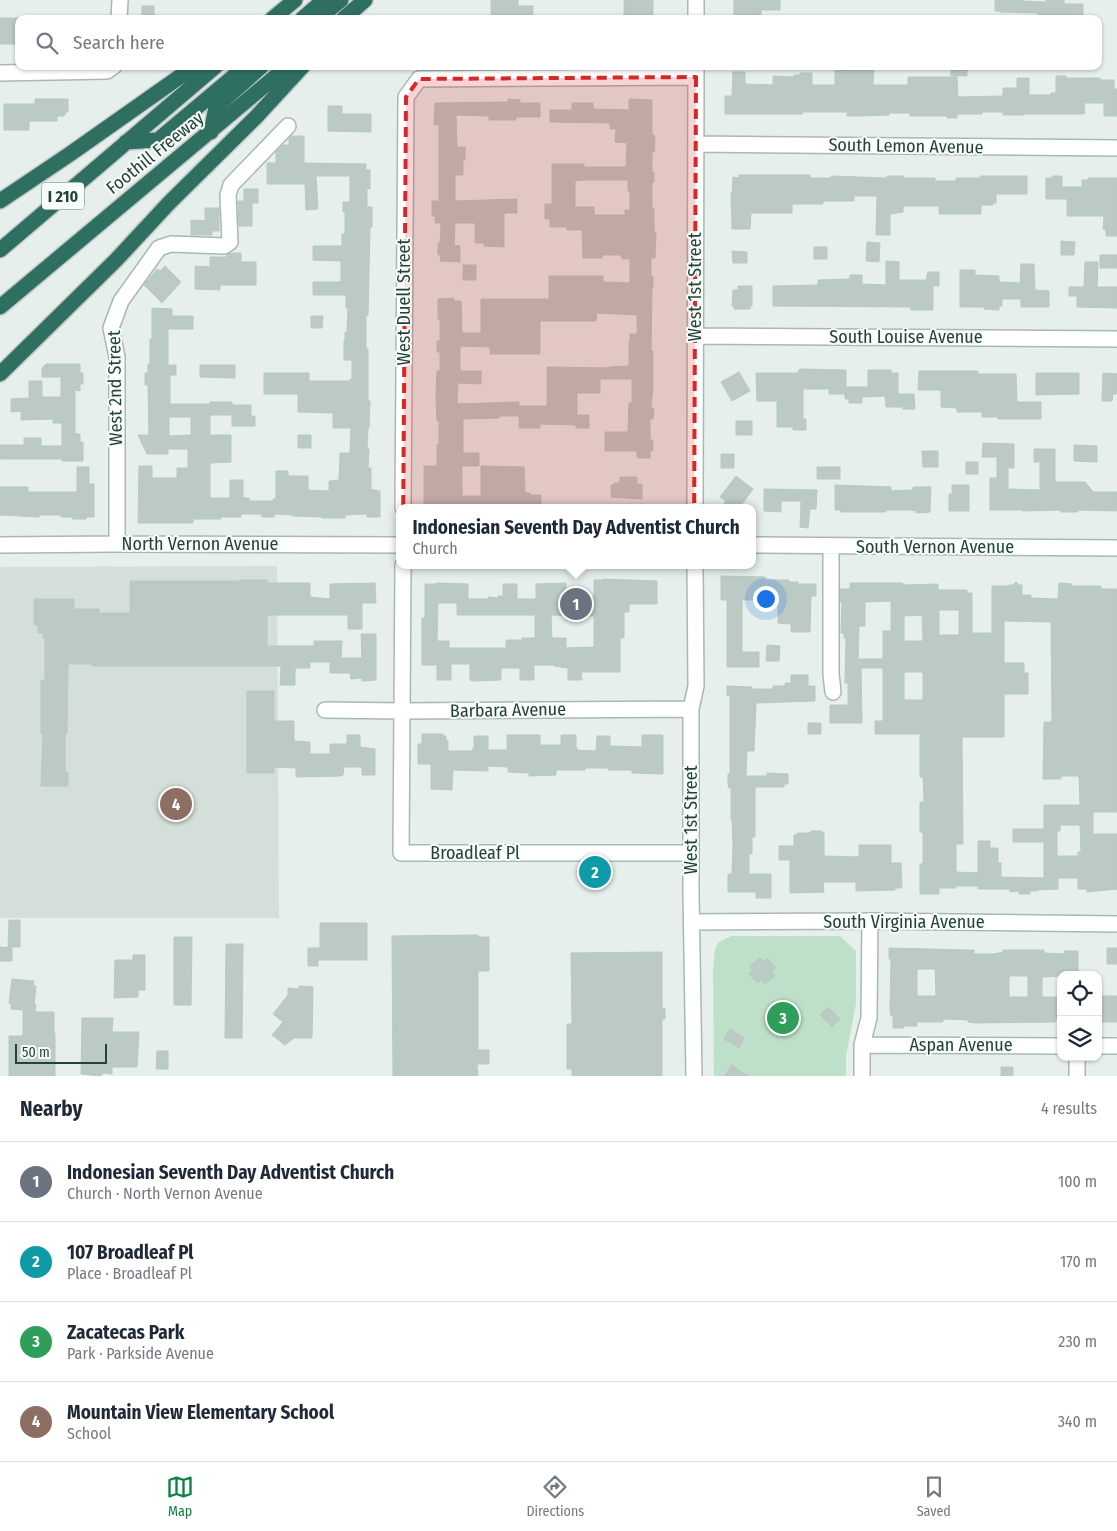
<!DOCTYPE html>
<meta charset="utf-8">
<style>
body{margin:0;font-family:"Fira Sans Condensed",sans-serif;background:#f2f2f3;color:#1f2937}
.controls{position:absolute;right:15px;bottom:15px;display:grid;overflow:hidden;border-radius:10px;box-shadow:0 1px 4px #0004}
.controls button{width:45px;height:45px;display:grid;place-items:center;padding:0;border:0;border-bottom:1px solid #e0e1e3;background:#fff;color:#1f2937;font:25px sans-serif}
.scale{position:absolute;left:15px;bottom:12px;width:92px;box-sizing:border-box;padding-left:5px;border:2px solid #24423a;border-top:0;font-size:14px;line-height:18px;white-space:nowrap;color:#24423a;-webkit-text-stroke:4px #f7fbf9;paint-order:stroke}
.you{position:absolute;left:765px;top:598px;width:18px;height:18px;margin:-12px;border:4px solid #fff;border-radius:50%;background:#1a73e8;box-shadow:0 0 0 8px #1a73e833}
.badge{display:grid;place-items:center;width:32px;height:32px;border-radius:50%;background:#0b8043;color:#fff;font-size:16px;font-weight:700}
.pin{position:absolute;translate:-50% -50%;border:2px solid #fff;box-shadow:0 1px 5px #0006}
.popup{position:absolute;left:396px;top:504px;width:360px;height:65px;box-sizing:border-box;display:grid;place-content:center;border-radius:10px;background:#fff;filter:drop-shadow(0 1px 4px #0005);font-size:16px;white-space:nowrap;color:#747a83}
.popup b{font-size:19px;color:#1f2937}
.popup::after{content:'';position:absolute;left:50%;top:100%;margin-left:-10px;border:10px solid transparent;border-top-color:#fff}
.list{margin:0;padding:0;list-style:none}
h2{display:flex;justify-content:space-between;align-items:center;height:65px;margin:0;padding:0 20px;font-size:21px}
h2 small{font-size:16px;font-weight:400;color:#747a83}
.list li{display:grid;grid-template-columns:32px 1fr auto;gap:15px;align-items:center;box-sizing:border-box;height:80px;padding:0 20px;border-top:1px solid #e0e1e3}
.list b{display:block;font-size:19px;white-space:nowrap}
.list p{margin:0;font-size:16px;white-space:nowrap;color:#747a83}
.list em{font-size:16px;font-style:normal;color:#747a83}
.icon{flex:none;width:28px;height:28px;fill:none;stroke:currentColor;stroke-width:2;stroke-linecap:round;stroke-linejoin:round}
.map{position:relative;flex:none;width:1117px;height:1076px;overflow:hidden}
.search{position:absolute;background:#fff;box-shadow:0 1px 4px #0004;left:15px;right:15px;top:15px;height:55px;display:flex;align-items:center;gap:12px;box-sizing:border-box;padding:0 18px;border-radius:10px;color:#747a83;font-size:19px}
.sheet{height:385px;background:#fff}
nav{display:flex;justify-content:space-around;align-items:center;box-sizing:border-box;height:70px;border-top:1px solid #e0e1e3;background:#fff;font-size:14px;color:#747a83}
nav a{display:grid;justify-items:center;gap:2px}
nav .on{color:#0b8043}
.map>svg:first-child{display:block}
.built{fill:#d4dfda}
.green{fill:#bfe0c8}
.building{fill:#bbcac4;stroke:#b8c9c2;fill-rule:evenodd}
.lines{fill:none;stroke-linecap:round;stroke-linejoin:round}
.minor-casing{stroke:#a8b8b2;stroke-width:18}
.highway-casing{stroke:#c2cac8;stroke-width:18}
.minor{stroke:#fff;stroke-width:15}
.highway{stroke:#2f6f62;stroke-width:15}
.marked{fill:#d62828;fill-opacity:0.2;stroke:#d62828;stroke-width:4;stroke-dasharray:10 6;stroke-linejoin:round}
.labels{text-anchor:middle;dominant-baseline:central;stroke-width:4;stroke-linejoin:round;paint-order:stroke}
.shield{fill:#f7fbf9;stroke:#637a73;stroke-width:1}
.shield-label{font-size:16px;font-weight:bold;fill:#24423a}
.street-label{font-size:18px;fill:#24423a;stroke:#f7fbf9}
</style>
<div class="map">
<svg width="1117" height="1076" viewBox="0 0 1117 1076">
<rect width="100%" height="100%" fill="#e6efeb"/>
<path class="built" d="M277 566 279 918H0V567Z"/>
<path class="green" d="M731 936H840L856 951V1004L846 1056V1076H714L713 971 715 949 719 942Z"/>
<path class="building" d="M491 0H518V6H533V19H491Z
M633 0H653V19H627V17H624V1Z
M734 0H780V10H761V18L738 19V16H734Z
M995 0H1023V1L1046 2V0H1064V4H1083V18H1068V15H1038V13L1000 12V11H995Z
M142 6H154V19H142Z
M0 18H19V44H0Z
M835 66H874L873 85H908V77H957L958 97 1003 96V88H1017V78H1029V95H1051V93H1056V76H1066V78H1100V80H1114V89H1117V116H1104V103H1084L1085 113 1083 114H1023V115H1003V112H982V114H957V118H947V116H910V113H889V115L860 116H847V112H802V114H725V96H732L733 72H745V84L773 85V76L794 77V75H800V73H812V85H835Z
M951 66H967V76H951Z
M35 99H68V112H66L64 116H57V121H29V130H4V104H35Z
M508 99 520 100V103H540V117H516V120H489V116L456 115 457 147H465V160H463V175H455V201L517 199V213H504V247L484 246V243H475V223H455L454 245 460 246V262L440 261 441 255H438V243L440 244 441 223H435V216H432V201H439V125H434L435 103 508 102Z
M629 99 652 100V135H654L655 141 654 152H652V172H654V182H652V208L654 209V232H656L655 258H651V276L653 277V287H652L651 351H653V387L651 408H654L653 419H650V440H653V451H650V458H637V451H605V432H628L629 403H632V379H600V393H577V415H589V428H576V425L540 424V428H519V416H499V418L463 419V453H479V466H462V496H481V466L524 467 525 493H530V495H541V508H424V466H437V444H439V421H437L436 398 437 371H440V352H437V341H440V319H438V299L454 298V301H461L462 333H481V299H549V276H603V282L630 283V259H622L621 255H602V258H583L582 230H567V227H550V219H545V204H552V164H584V167H626L627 143 615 142 616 129H610V123L550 122V110H572V103H593V109L629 110ZM584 180H628V191H630V210H625V215H594V207H575V181ZM597 313 637 315V334H630V341H629V366L609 367V368L547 367V406H519V402L457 404 458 383 481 384V371H460V346L490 347V354H540V321H596Z
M328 106H342V114H371V132L328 131Z
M292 136H304V163L366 164V170H370V189L367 188V207H372V227H370L368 315H366V349H368V401H370L369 428H368L367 449H369L368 468H371V490H377V491H380V517H367V514L345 515V518H322V517L293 516V515L274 514V517H262V514H241V517H221V519H193V523H138L139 466H152V478H177V468H188V449H168V454H147L138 435H149L148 385H145V373H148V364H150V339H152V308L172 309V316H193V329H168V365H176V375H170V404H210V402H232V405H251V416H255V426H232V415H210V435H231V462L210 463V498H230V480H243V498H249V501H273V499H276V471H288V476H308V490L329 491V481L339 480 340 453H350L351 428H333V413L298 412V394H264V373H309V381H350V379H352V360H344V341H345V332H347L348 308H346V295H313V282H341V261L313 260V246H342V234H345V212H343V202H350V176H316L318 209 306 210 305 184H267V163H276V152L283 145H289V138ZM169 417H191V435L169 436Z
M739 175H810V178H831V176L887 178V176H904V178H935V181H956V178H980V176H1027V194H996V203H993V205H981V214H939V206H903V212L890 214V235H876L877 196H854V201H823V204H792V213H751L750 229H732L731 193H732L733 177 739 178Z
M1052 176H1062V187H1082V180H1088V178H1117V236H1106V230L1103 229 1104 216H1067V199H1046V178H1052Z
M244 189H258V203H252V226H239L238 201H244Z
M205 208H219V231H212V235H191V220L205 221Z
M1061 241 1075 242 1074 255H1061Z
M867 242 880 243 879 262 866 261Z
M814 247H827V259H814Z
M732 251 747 252V263H733Z
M231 253H241V262H256V285H220V290L195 289V266L210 267V257H227V254Z
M1100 255H1117V268H1100Z
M886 261 899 262V280H926L928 272H939V286H933V310H911V307L773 306V286L818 285V280L850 279V275H862V284L886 285Z
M1085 262H1098L1097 287H1117V308L1077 307V296H1069V287H1084Z
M1021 264H1034L1035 290 1049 291V307H1021V299H1002V306H999V310L984 309V307H960V270H975V275L999 276V282L1020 283Z
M463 265H476V280H463Z
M165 266 181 282 162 303 144 285 157 269 160 271Z
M738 286H752V306H750V309H734V306H732L733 290H738Z
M311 316H323L322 328H311Z
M46 364H80V373H83V384H80V391L75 390V434H80V442H83V461H62V459H0V445H24V438H41V446H62V423H53V419L21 420V411L11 412V399L29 398V381H42V397H61V377H42V368Z
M200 365H235V378L200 377Z
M800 369 846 370V387H868V370H891V373H898V394H914L915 409H903V407H886L885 396 862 397V403H849V399H845V394H829V389H803V419H806V430H793V427H777V401H757L756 373H797Z
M919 371H978V374H1016L1017 402H1041V419H998V417H982V412H957V408L941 407V390H918Z
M739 372 750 391 732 401 721 382Z
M1036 373H1079V394L1036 395Z
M1103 373 1117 374V394H1113L1112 401H1102Z
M736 421H752V435H736Z
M298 435H311V448H298Z
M983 443 1014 444V468H1008V489L1040 490V462H1034V449H1055V482H1085L1093 492H1117V511L1078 510V512H1061V510L1023 511 1022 510H990V478H997V457H982Z
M1074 445 1097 446V462L1074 461Z
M922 451H938V467H923Z
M721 454H734V468H721Z
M966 462H978V474H966Z
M77 467H89V484H94V517H86V519H72V517H61V515H39V517L0 515V487H28V492H77Z
M817 467H840V479H817Z
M736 476 753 489 739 508H730L724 503 726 501 720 497Z
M620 477H637V484H642V499L611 497V485H614V483H620Z
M835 485 891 487V491L913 490V487H931L930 512 916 513V511L910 510H886V512H841V510H835Z
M952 485H969V511H949V494H952Z
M764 489 817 490 816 509H810L808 528 800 527 801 501H781V512L764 511Z
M721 576 765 577V580H789V582H798V584H816V596H811L810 632H791V624L778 623V600H742V652H759V667H727V600H721Z
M603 579 657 581V604H629V612H624V638H620V672H581L582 680H568V668L554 666V665H534V680H520V668H501V680L474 681 470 680V664H451V680H437V665H422V618H425V584H435L437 583 468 584V599H488V597L498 598V596H503V584H517V599H536V584L566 583V596H572V597H594V580H603ZM438 603H457V615H535V638H522V640H506V648H449V641H437ZM551 615 594 616V647L566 648V638H552Z
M239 580H267V583H310V597L330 599V584L375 583 376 603H362V629H348V615H267V646H314V641H342L341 658H362L361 634H376V680L362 681V678L351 679 350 673H330V662H310V668H297L295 670V685H280L281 666H92V664H68L67 734H65V772H68V786H41L43 734H41V680H45V638H43V633H38V625H34V599H74V609H99V613H130V581H239Z
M1016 582 1019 585H1022V595H1031V598L1058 599 1059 583 1072 584V586H1101V589H1117V812H1093V834H1117V889L1087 892V889H1078V878H1058V889L1037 890V891H1030V894H1019V891L1010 892V889H978V886H956V888H939V894H920V864H923V832H920V802H924L923 777H920V734H875V721H883V668H861L862 723H830V705H848V683H845L846 638H844V633H841L842 602H840V589H850V583H903V585L938 584V590H967V593H972V633H992V586H1009V585H1013ZM891 601V631H883V659H858L859 626H865V602ZM939 610H959V635H939ZM922 615 923 641H904V616ZM1004 621 1051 622 1052 722H1044L1043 779H1061V776H1079L1080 805H1044V829H1013V842H1044V878L1001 877V863H998V848H990V841H978V873L956 872V844H963L962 737H1004V694H1028V673H1024V663H1004ZM904 672H923V700H904ZM1060 825H1080L1081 852H1078V856H1057V831H1060Z
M767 645 780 646 779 661H766Z
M791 675H808V686H815V701L756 703 754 751H747L746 776H767V773L788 774V784H784V787H755V837H752V854H749V874H771V898H756V892H728V874H732L733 846 732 820H731V788H729L728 785V774H730V696H727V686L752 687V689H773V686H785V683H791Z
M247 691H274V721H294V741L310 742V754H330V744H347V735H360V747L375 749V775H362V767H344L343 775 341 776 296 777V768L274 767V773H247Z
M808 723H821V734H808Z
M422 734H443V736H446V741H448V751H472V749H474V736H488V750H507V735H540V745H561V735H576V747L577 748V750L596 751 597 736H610V746L642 747V735H663V774L632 773V770H608V768H585V770H556V775L529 776V773L508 772V767L488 766V771L453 770 452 790 431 789V764H418V744H422Z
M811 831H822V833H824V856L859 857V845H891V863H901L902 888H895V890L856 891V882H823L824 892 790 893V860H779V846H794V835H797V833H809Z
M586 862H603L604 884 587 885Z
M9 920H20V947H8Z
M320 923H367V960H318V966H308V948H320Z
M478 935V937H489V971H478V1050H489V1064H477L478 1076H393L392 936Z
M174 937H192L191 1005H174Z
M226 944H243L242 1038H225Z
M0 947 12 948V961H0Z
M889 948 967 950H974V954H994L1003 952V950H1044V953L1064 954V951H1078V975L1042 977V997H1061V1020H1055V1022L975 1023 968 1022V1020L943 1019V1022H917V1026H904V1028H893V1016H891L890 1009 891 959H889ZM917 969H935L936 996H917ZM1009 976H1028V997H1009Z
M1107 948H1117V964H1107Z
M662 952V1008H665V1019H662V1076H572V1069H567V1024H572L571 953Z
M133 955H145V990H138V997L114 998 115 960H133Z
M760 958 763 962 767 958 776 968 771 972 775 976 765 984 762 980 757 983 749 974 753 970 750 966Z
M12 979 34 981 33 986H36L34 1005H36L35 1012H54V1033H55V1076H9V1036H23V1010L11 1009V1003H9Z
M299 986 313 987 312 1038H294L285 1045 272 1035 283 1022 273 1014 288 995V988L299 989Z
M1098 996H1117V1022H1098Z
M828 1007 840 1019 832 1027 820 1015Z
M82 1018H113L112 1032H139L137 1067H112V1074L104 1073 100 1076 81 1074Z
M730 1029 744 1038 739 1048 724 1039Z
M157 1051H168V1069H156Z
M732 1065 748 1076H724Z
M1001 1067H1013V1076H1001Z"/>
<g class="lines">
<g class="minor-casing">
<path id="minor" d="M119 19 120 0
M696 19V0
M0 73 107 71 114 66
M696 144 1117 148
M695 336 1117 339
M403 508 406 97 419 79 696 77
M695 508 696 66
M117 544V357L111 328 121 301 159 248 171 244 224 246 230 242 228 195 231 185 288 126
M0 545 117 544 400 545
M752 545 1117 548
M831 546V674L833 692
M403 565 401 853H691
M325 710 401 711 691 709
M692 922 870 921 1117 924
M862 1045 1061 1046
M1098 1046H1117
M694 1076 691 893V709L696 686 695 565
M862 1076V1045L869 1018 870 921
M1077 1076V1057"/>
</g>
<g class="highway-casing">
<path id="highway" d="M272 19 295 0
M302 19 324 0
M318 19 341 0
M343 19 365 0
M211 132 216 107 262 66
M126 142 158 140 246 66
M0 201 70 154 195 66
M0 250 216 66
M0 307 288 66
M0 374 116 260 169 203 257 116 303 66"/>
</g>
<use href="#minor" class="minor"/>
<use href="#highway" class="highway"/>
</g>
<path class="marked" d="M696 77 694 545 403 546 406 97 419 79Z"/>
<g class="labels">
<rect class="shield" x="42" y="182.5" width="42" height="27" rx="4"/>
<g class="shield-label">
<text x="63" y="196">I 210</text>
</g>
<g class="street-label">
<text transform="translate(906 146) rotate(1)">South Lemon Avenue</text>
<text transform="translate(155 153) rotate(-39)">Foothill Freeway</text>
<text transform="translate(695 287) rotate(-90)">West 1st Street</text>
<text transform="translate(404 302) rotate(-90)">West Duell Street</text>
<text x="906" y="337">South Louise Avenue</text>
<text transform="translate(115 388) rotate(-91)">West 2nd Street</text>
<text x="200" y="544">North Vernon Avenue</text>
<text x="935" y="547">South Vernon Avenue</text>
<text transform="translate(508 710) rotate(-1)">Barbara Avenue</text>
<text transform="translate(691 820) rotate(-90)">West 1st Street</text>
<text x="475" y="853">Broadleaf Pl</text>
<text x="904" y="922">South Virginia Avenue</text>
<text x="961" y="1045">Aspan Avenue</text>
</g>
</g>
</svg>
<div class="controls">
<button><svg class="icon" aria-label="locate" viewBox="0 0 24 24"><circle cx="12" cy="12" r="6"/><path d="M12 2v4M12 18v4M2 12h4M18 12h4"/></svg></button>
<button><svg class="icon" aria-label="layers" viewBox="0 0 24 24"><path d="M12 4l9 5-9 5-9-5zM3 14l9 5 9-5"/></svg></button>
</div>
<div class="scale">50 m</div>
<div class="you"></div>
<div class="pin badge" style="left:576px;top:604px;background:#6b7280">1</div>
<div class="popup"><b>Indonesian Seventh Day Adventist Church</b>Church</div>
<div class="pin badge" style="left:595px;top:872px;background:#0f9aa8">2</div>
<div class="pin badge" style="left:783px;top:1018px;background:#2e9e5b">3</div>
<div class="pin badge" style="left:176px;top:804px;background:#8d6e63">4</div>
<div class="search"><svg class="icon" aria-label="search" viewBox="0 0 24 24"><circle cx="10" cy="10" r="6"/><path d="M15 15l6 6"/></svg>Search here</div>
</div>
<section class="sheet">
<h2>Nearby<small>4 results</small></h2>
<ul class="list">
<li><span class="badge" style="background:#6b7280">1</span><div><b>Indonesian Seventh Day Adventist Church</b><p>Church · North Vernon Avenue</p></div><em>100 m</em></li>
<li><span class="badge" style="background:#0f9aa8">2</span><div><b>107 Broadleaf Pl</b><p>Place · Broadleaf Pl</p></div><em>170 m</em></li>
<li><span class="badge" style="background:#2e9e5b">3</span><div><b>Zacatecas Park</b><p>Park · Parkside Avenue</p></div><em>230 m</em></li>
<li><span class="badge" style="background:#8d6e63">4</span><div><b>Mountain View Elementary School</b><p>School</p></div><em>340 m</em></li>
</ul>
</section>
<nav>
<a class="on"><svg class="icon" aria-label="map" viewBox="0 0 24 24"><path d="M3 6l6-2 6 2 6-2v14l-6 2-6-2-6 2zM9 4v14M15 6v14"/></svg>Map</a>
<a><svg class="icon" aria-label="directions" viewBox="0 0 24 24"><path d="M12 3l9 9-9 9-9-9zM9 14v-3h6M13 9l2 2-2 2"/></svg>Directions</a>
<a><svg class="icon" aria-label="saved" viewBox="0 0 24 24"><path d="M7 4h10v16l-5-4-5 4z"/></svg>Saved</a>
</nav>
